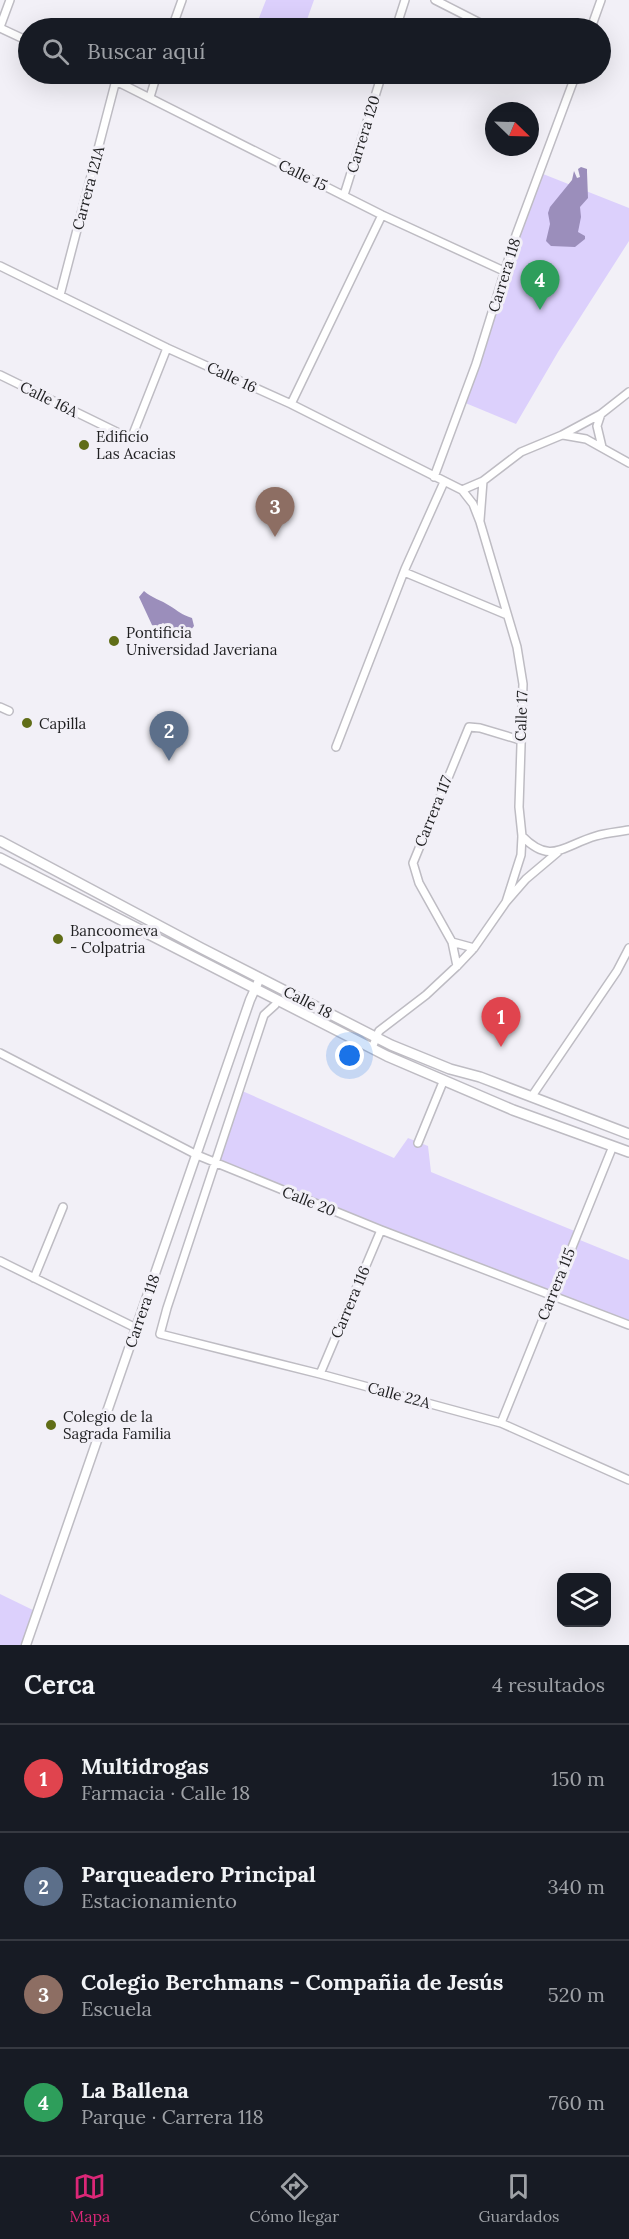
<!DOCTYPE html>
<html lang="es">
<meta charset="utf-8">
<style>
body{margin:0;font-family:Lora,serif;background:#20242c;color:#f1f3f6}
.controls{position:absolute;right:18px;bottom:18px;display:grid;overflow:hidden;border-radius:12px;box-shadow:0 6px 24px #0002}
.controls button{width:54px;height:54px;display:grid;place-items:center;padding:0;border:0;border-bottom:2px solid #363941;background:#171b24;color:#f1f3f6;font:30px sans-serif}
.compass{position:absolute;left:485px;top:102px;width:54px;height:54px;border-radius:50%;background:#171b24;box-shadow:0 6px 24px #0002;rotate:113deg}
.you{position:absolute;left:350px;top:1056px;width:21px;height:21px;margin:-15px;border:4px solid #fff;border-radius:50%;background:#1a73e8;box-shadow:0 0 0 9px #1a73e833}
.badge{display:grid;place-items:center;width:39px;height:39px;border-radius:50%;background:#db2777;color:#fff;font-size:20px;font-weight:700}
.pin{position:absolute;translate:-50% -50px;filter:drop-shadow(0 2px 3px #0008)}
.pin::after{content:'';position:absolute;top:32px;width:21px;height:18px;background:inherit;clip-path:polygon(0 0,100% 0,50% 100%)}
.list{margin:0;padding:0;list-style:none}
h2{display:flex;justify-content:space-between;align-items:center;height:78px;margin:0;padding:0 24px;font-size:26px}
h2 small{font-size:20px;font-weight:400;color:#9ea1a6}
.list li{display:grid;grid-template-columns:39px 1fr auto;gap:18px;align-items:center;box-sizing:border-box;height:108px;padding:0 24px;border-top:2px solid #363941}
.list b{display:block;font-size:22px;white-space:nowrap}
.list p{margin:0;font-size:20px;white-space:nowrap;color:#9ea1a6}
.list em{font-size:20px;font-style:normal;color:#9ea1a6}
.icon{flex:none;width:33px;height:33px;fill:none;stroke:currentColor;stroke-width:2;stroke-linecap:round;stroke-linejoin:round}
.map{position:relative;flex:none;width:629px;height:1645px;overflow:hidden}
.search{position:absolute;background:#171b24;box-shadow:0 6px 24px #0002;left:18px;right:18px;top:18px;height:66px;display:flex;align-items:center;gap:15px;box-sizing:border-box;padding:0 21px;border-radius:33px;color:#9ea1a6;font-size:22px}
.sheet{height:510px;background:#171b24}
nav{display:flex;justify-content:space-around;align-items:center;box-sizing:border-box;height:84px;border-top:2px solid #363941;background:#171b24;font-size:16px;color:#9ea1a6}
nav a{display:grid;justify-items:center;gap:3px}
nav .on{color:#db2777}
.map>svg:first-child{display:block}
.green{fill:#dcd0fc}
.water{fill:#9b8ebb}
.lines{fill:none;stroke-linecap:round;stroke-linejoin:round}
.minor-casing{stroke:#bebcc3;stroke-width:10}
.tertiary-casing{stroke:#bebcc3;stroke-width:11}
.secondary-casing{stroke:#bebcc3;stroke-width:12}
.minor{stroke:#fff;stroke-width:7}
.tertiary{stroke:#fff;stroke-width:8}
.secondary{stroke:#fff;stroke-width:9}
.poi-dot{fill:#606d17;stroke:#f2f0f7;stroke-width:2}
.labels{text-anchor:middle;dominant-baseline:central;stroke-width:6;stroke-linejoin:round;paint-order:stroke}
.street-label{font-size:15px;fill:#1f1f21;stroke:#f2f0f7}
.poi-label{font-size:15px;fill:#1f1f21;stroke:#f2f0f7;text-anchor:start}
</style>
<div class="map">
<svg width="629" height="1645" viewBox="0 0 629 1645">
<rect width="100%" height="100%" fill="#f2f0f7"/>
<path class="green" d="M266 0H314L304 28H271L257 23Z
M538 172 629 208V241L558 352 516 424 463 402Z
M240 1090 394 1158 408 1138 428 1146 431 1172 577 1232 575 1238 629 1260V1325L215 1163Z
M0 1594 37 1612 26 1645H0Z"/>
<path class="water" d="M581 167 587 169V172L588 198 580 207 581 217 578 232 585 236V239L575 247 551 246 546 241 550 224 548 213 550 207 572 180 574 171 577 178 580 177 578 169Z
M144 591C152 598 161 600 170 606 178 611 182 615 192 618L194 626 190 631 183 628 174 629 163 623 156 627 152 625 139 597Z"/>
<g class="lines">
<g class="minor-casing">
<path id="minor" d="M435 0 490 28
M0 27 10 0
M0 28 28 41
M172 28 182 0
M396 28 405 0
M591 28 601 0
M102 74 382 215 506 272
M150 97 157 74
M344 195 382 74
M0 266 167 348 291 404 462 490
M60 295 116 80
M0 375 131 439 167 348
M291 404 382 215
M601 414 597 426 602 447
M563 435 586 439 629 463
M434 477 476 364 516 235 576 74
M462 490 473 504 480 522 517 647 523 684 519 807 522 836 521 855 506 902
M462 490 483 481 521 452 562 435 601 414 629 392
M480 520 483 481
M404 572 507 615
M0 707 9 711
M336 747 405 569 444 482
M522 836C551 866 564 845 596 836 606 833 618 832 629 830
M452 942 474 948
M457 966 452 942 419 883 413 863 469 727 480 728 520 740
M275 1005 264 1015 167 1308 160 1334 320 1374 501 1423 629 1480
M372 1048 379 1031 426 995 457 966 474 948 506 902 526 879 558 852
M0 1053 197 1155 381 1230 629 1325
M532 1096 617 971 629 948
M418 1143 443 1082
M0 1261 136 1328
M34 1278 63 1207
M320 1374 381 1230
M501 1423 613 1146"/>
</g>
<g class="tertiary-casing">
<path id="tertiary" d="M26 1645 250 1000 260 978"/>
</g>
<g class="secondary-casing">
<path id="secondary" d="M0 841 201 948 391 1045 450 1069 480 1077 629 1134
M0 858 387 1056 513 1110 629 1152"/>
</g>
<use href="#minor" class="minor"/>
<use href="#tertiary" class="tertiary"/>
<use href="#secondary" class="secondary"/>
</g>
<g class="poi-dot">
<circle cx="84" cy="445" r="6"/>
<circle cx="114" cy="641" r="6"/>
<circle cx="27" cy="723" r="6"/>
<circle cx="58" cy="939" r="6"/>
<circle cx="51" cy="1425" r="6"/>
</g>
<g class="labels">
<g class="street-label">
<text transform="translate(363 134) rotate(-73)">Carrera 120</text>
<text transform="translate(303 175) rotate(26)">Calle 15</text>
<text transform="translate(88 188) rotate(-75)">Carrera 121A</text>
<text transform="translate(504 275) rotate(-73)">Carrera 118</text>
<text transform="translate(232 377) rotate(25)">Calle 16</text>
<text transform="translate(49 399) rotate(26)">Calle 16A</text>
<text transform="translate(521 716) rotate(-88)">Calle 17</text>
<text transform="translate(433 811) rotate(-68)">Carrera 117</text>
<text transform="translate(308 1002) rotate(27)">Calle 18</text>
<text transform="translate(309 1201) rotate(22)">Calle 20</text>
<text transform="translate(556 1284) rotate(-68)">Carrera 115</text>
<text transform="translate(350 1302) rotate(-67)">Carrera 116</text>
<text transform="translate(142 1311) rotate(-71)">Carrera 118</text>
<text transform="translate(399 1395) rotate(15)">Calle 22A</text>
</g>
<g class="poi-label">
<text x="96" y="436">Edificio<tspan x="96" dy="17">Las Acacias</tspan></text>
<text x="126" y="632">Pontificia<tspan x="126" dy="17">Universidad Javeriana</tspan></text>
<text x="39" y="723">Capilla</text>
<text x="70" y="930">Bancoomeva<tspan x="70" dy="17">- Colpatria</tspan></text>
<text x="63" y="1416">Colegio de la<tspan x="63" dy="17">Sagrada Familia</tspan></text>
</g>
</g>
</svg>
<div class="controls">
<button><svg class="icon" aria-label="layers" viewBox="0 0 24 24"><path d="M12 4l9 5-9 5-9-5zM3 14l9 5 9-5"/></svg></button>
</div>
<svg class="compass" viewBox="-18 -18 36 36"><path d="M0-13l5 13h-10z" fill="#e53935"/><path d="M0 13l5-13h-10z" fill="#9ea1a6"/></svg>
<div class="you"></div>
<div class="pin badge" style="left:501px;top:1047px;background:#e0444e">1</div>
<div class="pin badge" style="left:169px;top:761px;background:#5c6f8a">2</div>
<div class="pin badge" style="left:275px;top:537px;background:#8d6e63">3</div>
<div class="pin badge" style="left:540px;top:310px;background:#2e9e5b">4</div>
<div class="search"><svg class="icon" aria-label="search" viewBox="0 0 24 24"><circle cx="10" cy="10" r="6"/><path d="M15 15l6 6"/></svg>Buscar aquí</div>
</div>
<section class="sheet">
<h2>Cerca<small>4 resultados</small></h2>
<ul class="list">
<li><span class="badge" style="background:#e0444e">1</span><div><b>Multidrogas</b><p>Farmacia · Calle 18</p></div><em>150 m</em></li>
<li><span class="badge" style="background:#5c6f8a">2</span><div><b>Parqueadero Principal</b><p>Estacionamiento</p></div><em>340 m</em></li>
<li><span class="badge" style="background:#8d6e63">3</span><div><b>Colegio Berchmans - Compañia de Jesús</b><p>Escuela</p></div><em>520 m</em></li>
<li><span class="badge" style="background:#2e9e5b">4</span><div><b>La Ballena</b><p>Parque · Carrera 118</p></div><em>760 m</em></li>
</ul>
</section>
<nav>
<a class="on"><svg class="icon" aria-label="map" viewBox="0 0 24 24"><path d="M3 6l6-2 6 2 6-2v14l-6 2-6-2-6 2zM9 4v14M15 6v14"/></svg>Mapa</a>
<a><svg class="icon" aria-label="directions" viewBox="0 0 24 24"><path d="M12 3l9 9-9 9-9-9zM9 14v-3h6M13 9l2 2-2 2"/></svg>Cómo llegar</a>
<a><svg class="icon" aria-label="saved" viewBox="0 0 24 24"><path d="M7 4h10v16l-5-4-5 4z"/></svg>Guardados</a>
</nav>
